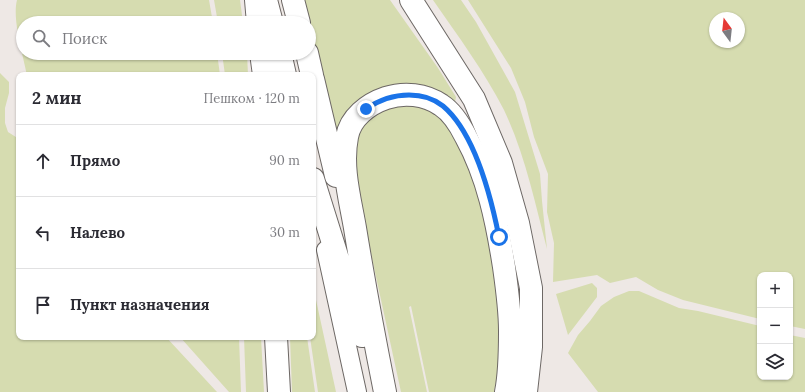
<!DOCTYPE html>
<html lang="ru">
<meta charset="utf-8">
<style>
body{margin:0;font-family:Lora,serif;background:#f2f2f3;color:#2b2b33}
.controls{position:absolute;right:12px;bottom:12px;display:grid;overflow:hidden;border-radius:8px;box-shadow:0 1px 3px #0004}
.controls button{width:36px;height:36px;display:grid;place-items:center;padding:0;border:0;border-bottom:1px solid #e1e1e2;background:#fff;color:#2b2b33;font:20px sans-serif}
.compass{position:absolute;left:709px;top:12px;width:36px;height:36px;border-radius:50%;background:#fff;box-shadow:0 1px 3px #0004;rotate:345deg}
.stop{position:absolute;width:12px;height:12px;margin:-9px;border:3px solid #1a73e8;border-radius:50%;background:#fff}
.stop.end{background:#1a73e8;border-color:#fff;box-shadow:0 1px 4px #0008}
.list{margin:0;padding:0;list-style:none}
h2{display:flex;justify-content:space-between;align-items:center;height:52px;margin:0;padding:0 16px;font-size:17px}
h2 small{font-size:13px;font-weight:400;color:#7c7c81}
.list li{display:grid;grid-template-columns:26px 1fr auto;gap:12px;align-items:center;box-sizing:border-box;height:72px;padding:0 16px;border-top:1px solid #e1e1e2}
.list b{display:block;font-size:15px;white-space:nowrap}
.list em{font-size:13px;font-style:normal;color:#7c7c81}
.icon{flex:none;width:22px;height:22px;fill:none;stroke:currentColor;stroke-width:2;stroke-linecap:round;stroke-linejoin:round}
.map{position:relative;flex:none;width:805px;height:392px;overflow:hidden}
.search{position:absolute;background:#fff;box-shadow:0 1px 3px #0004;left:16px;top:16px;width:300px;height:44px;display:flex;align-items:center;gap:10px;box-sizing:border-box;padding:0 14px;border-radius:22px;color:#7c7c81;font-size:15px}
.panel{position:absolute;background:#fff;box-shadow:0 1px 3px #0004;left:16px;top:72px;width:300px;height:268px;border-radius:8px}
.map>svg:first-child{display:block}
.green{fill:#d6dcb0;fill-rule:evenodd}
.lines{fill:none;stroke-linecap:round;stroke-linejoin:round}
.minor-casing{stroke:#6d6865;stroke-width:20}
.major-casing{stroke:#6d6865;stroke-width:24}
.highway-casing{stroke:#6d6865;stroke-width:24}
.minor{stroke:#fff;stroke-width:18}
.major{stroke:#fff;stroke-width:22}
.highway{stroke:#fff;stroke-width:22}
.route{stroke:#1a73e8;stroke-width:5}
</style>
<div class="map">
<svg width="805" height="392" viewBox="0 0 805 392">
<rect width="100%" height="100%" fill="#eee8e5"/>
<path class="green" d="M17 0H209L213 23H23V53H217L220 75H27C23 55 12 19 17 0Z
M214 0H240L243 23H218Z
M304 0H390L438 68 456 97 455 102H451L439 94 346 117 338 127H335L331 119Z
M433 0H461L476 22 515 92 540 174 542 201 547 249C535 203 525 154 504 110 484 71 458 36 433 0Z
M468 0H805V329L790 326V275H760V319L683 300 658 290 636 277 610 283 597 275 553 282 554 243 547 212 548 174 534 137 525 102 511 68ZM715 18H739V42H715Z
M222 53H247L248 75H225Z
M0 73 9 82V93L5 108V123L8 132 19 139V337H166L217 392H0Z
M399 104 425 106 450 125 479 189 498 277 501 355 494 392H429L411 306 409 307 427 392H401L355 180 353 164 359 128 374 114Z
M592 283 597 288V297L568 335 556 294Z
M313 286 336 392H318L310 337H313Z
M629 291H639L679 308 698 311 760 326V377H790V335L805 338V392H598L568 353 578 335 590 321 601 306 614 297Z
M180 337H239L241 392H229Z
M244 337H261L264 392H246Z
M290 337H307L315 392H292Z"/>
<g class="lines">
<g class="minor-casing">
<path id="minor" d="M326 250 357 392"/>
</g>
<g class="major-casing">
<path id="major" d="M266 0 272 23
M293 0 299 23
M280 53 285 75
M307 53 312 75
M313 79 336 176
M313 179 362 336
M385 392C374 337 364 283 355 228 350 199 341 167 347 137 350 118 368 104 386 98 404 92 425 94 441 105 452 112 460 125 466 137 488 177 497 222 504 267 507 288 510 309 510 331 510 351 510 372 506 392"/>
</g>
<g class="highway-casing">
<path id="highway" d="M256 0 258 23
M411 0 474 99 501 163 518 223 531 288V347L526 392
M261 53 264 75
M276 337 279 392"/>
</g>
<use href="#minor" class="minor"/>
<use href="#major" class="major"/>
<use href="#highway" class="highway"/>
</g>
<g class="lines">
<path class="route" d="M366 109C379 100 392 95 409 95 421 95 433 98 443 106 475 133 491 197 499 237"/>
</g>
</svg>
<div class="controls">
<button>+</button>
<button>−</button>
<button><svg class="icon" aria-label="layers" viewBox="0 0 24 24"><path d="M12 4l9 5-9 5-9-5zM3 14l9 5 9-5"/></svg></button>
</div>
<svg class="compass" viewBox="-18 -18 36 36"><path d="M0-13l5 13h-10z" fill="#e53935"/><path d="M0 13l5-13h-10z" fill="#7c7c81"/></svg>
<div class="stop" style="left:499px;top:237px"></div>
<div class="stop end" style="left:366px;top:109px"></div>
<div class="search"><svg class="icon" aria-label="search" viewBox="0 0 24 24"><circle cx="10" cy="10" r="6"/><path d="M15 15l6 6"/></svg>Поиск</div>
<section class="panel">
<h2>2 мин<small>Пешком · 120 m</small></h2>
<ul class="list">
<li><svg class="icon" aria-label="ahead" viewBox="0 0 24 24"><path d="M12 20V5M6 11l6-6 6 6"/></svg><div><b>Прямо</b></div><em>90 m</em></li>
<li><svg class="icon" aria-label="left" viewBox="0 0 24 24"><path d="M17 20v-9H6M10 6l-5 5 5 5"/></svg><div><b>Налево</b></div><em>30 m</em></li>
<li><svg class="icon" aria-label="arrive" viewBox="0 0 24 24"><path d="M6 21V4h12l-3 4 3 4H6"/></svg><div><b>Пункт назначения</b></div></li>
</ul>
</section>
</div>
